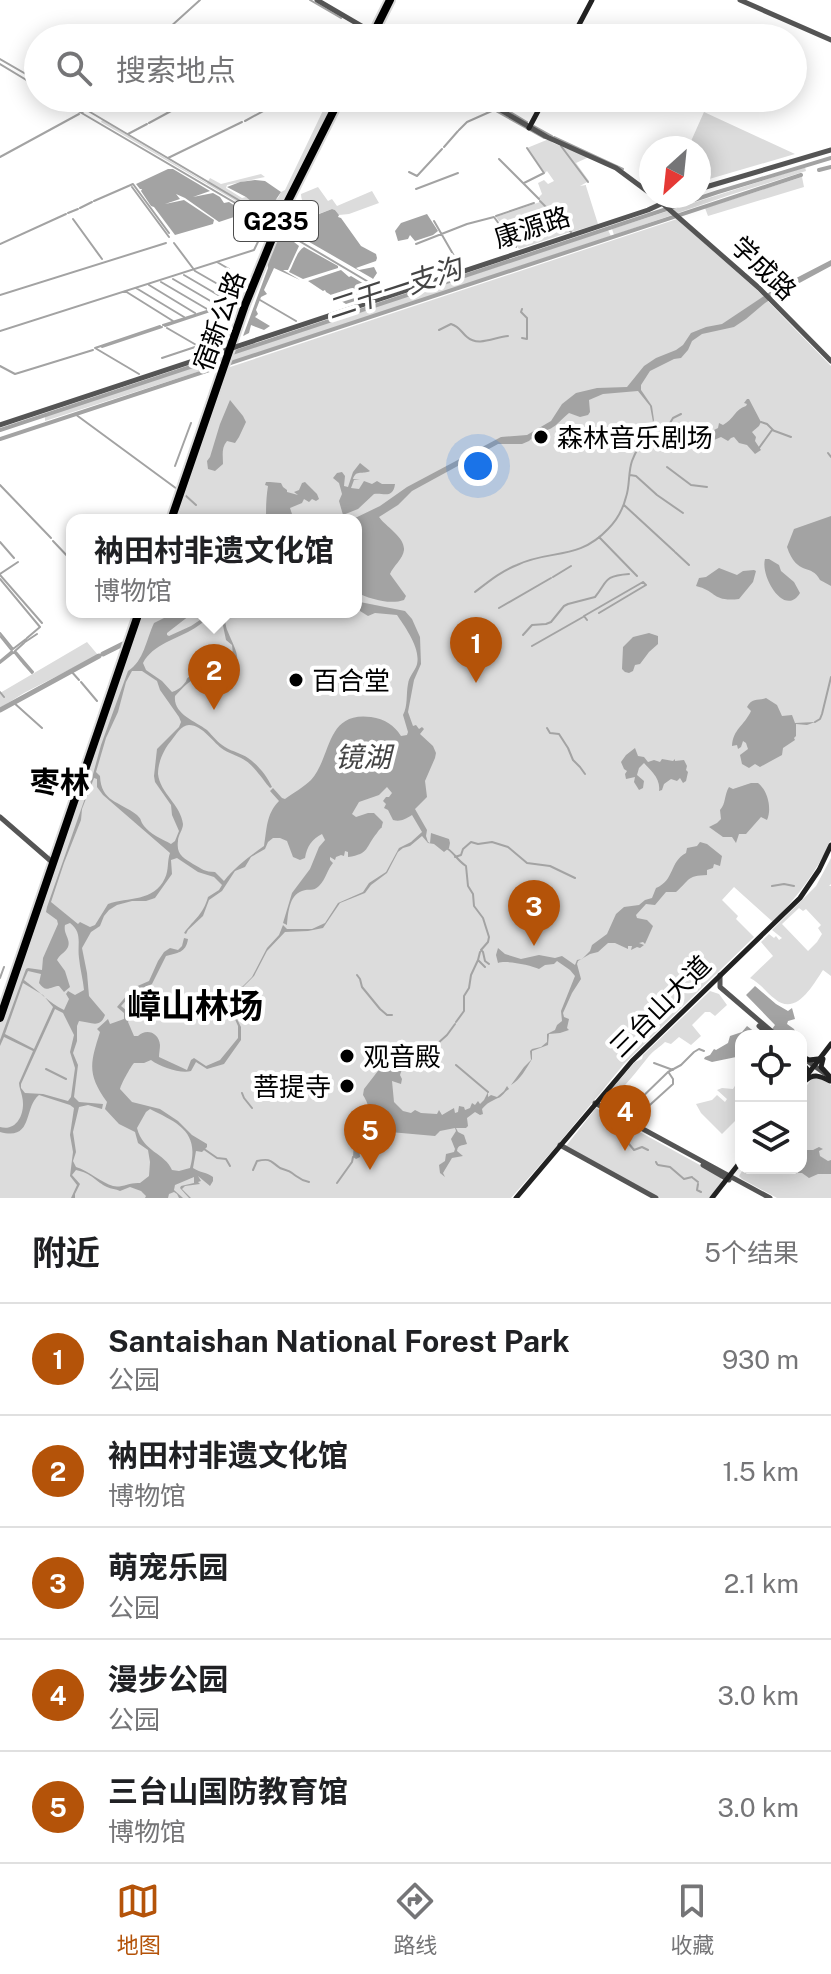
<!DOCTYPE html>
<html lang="zh">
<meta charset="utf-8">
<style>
body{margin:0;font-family:"Public Sans","Noto Sans SC",sans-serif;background:#f2f2f2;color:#202124}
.controls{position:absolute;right:24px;bottom:24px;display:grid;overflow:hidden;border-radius:16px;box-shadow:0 4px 20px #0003}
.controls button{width:72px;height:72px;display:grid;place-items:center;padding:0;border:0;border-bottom:2px solid #e0e0e0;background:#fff;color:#202124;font:40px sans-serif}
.compass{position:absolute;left:639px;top:136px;width:72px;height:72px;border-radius:50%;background:#fff;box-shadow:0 4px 20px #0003;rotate:207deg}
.you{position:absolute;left:478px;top:466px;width:28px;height:28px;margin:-20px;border:6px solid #fff;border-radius:50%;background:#1a73e8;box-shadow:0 0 0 12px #1a73e833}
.badge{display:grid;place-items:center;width:52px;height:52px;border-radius:50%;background:#b45309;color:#fff;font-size:26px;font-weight:700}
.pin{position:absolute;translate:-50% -66px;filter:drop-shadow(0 2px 4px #0008)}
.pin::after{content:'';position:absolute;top:42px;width:28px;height:24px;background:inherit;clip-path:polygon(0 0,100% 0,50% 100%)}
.popup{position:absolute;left:66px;top:514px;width:296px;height:104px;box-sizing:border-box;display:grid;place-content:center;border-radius:16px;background:#fff;filter:drop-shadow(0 2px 6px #0005);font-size:26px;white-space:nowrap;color:#757577}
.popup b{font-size:30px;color:#202124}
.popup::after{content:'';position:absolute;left:50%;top:100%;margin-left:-16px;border:16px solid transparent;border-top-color:#fff}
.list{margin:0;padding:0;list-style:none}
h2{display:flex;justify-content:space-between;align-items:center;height:104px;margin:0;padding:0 32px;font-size:34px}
h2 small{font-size:26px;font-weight:400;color:#757577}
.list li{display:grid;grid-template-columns:52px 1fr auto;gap:24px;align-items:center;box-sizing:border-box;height:112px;padding:0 32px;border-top:2px solid #e0e0e0}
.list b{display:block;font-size:30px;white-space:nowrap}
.list p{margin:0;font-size:26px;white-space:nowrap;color:#757577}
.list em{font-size:26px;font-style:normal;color:#757577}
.icon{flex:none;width:44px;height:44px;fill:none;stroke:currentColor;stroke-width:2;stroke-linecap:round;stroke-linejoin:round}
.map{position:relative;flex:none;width:831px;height:1198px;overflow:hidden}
.search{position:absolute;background:#fff;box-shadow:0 4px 20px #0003;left:24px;right:24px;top:24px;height:88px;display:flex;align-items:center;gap:20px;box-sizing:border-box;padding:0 28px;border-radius:44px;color:#757577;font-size:30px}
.sheet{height:664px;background:#fff}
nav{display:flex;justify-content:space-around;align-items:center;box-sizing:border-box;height:112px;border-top:2px solid #e0e0e0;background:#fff;font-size:22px;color:#757577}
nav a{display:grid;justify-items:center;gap:4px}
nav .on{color:#b45309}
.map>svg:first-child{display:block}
.green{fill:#dcdcdc;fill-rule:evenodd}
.water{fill:#a3a3a3;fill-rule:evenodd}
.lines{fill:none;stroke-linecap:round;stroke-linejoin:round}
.stream{stroke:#a3a3a3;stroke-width:2}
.canal{stroke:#a3a3a3;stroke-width:4}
.river{stroke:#a3a3a3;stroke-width:5}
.trunk-casing{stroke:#dbdbdb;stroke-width:12}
.tertiary{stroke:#555;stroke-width:5}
.secondary{stroke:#222;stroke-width:5}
.trunk{stroke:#000;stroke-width:8}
.trunk-bridge-casing{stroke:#dbdbdb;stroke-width:12;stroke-linecap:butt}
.trunk-bridge{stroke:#000;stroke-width:8}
.poi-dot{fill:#000;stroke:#fff;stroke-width:3}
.labels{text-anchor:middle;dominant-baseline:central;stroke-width:8;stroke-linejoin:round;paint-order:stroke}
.shield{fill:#fff;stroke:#4c4c4c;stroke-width:2}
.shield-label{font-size:24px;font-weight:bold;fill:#000}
.street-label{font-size:26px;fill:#000;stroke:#fff}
.poi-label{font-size:26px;fill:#000;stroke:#fff;text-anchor:start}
.water-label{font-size:28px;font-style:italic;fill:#444;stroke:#fff}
.quarter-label{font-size:30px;font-weight:bold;fill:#000;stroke:#fff}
.district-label{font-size:34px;font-weight:bold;fill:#000;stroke:#fff}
</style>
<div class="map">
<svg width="831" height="1198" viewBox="0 0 831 1198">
<rect width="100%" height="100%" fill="#fff"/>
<path class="green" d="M329 98H335L273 223 101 122 102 120 207 183 210 178 221 184 261 174 265 177 227 185 226 188 242 198 246 197 261 208 278 198 281 192 285 190Z
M704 112 795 154 699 182V148H688Z
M549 139 553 143 589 157 576 163 589 181 580 186 586 185V186L598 224 572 232 538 198 542 194 538 183 544 180 548 184 554 181 547 171 545 173 527 148Z
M805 167 806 171 730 195 614 235 612 229Z
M802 177 804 187 708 216 705 208Z
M318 187 328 201 332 199 337 206 372 191 379 203 349 214 339 215 335 210 332 209 310 217C308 208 301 203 301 194Z
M540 202 570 232 519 249 496 217Z
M677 219 757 290 831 366V840C817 872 796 898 773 922L734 887 722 900 738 916 736 919 754 937 624 1064 554 1149 511 1198H0V1021L35 921 39 920 144 612H356V520H177L191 479 189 477 227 368Z
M608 230 611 236 227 363 230 355Z
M221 358 219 365 45 421V416Z
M87 642 98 655 24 693 0 708V693Z
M831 858V884L829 886H831V976L823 970C813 985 796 1017 775 999 766 992 760 983 750 978L773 956 761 942 769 934 774 938 776 936 779 940 782 938 772 930 816 886ZM799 908 803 911 806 909 821 925 818 928 822 934 817 942 808 951 782 924Z
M710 991 719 994 727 1005 715 1016 710 1012H705L692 1025 701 1036 691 1045 679 1037 671 1044 665 1042C660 1047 654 1050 649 1056 637 1071 624 1088 609 1101H604V1098L635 1062 642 1059 643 1055Z
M816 1078H821L831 1085V1198H777L742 1179 739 1176 744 1168H801V1093L811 1080Z
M739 1079 735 1088 741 1090V1115L722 1134 701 1113 696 1104 712 1100 717 1095 725 1102 727 1099 717 1090 722 1088 733 1089Z
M596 1108 720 1176 722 1181 710 1198H660L566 1146Z"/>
<path class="water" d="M168 169H173L210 191 193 197 213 193 220 197 224 203 229 202 246 213 219 222 185 198 176 194 180 199 165 204 184 200 214 220 213 224 175 235 154 207 151 206 141 191 142 189H140L136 184Z
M255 180 265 181 281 192 275 201 259 208 246 197 227 187 240 182Z
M332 209 335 210 339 215 338 217 341 218 361 246 376 254 377 258 376 261 356 268 359 270 374 267 377 273 373 279 389 288 285 228 303 238V235L307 234V230L298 233 288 226Z
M427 214 438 231 433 235 415 241 410 235 408 239 398 241 395 231 401 223Z
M279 234 280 237 279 241 289 238 299 246 288 270H283L300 280 274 268 264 290 267 294 261 297 256 310 258 314 255 317 270 326 264 330 251 325 249 333 243 336 268 268 267 261Z
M304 247 338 266V268L303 279 289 272C294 264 296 252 304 247Z
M831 260V266L779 294 765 303 746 319 734 327 702 334 692 341 688 350 681 358 674 359 650 371 641 385V390L652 406 654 420 653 422 650 406 638 391 603 394 589 400 590 412 588 415 580 417 569 413C559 421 553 432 539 431L529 441 522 444H498L412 491 398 505 379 517C386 527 405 537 404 550 403 559 393 566 390 574L406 596 404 600C390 605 369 599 356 592V520H351L380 506 407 487 501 437 527 435 551 421 562 404 576 393 597 388 627 387 644 366 656 358 676 350 683 345 691 333 706 327 722 324 773 290Z
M341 270 349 277 351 276 379 293 346 304 326 292 325 290 323 291 308 281Z
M747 399H749L761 422 759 426 752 432 756 437 755 441 761 450 755 454 747 445 739 443 734 437 731 438 728 441 721 437 714 440 711 438 710 432 718 428 719 423 723 425C734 419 735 409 746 406L747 404 744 403Z
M230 400 243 416 246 422 239 437 235 443 227 441C221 448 223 456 223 464L215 471 208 469 207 461 210 457 220 424Z
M360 463 370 471C363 475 356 469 353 479L360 480H354L351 488 359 489 364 481 372 484 377 481 382 484H395C393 500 382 492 374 494L358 509 343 515 339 501 342 494 339 483 333 478 337 473 342 472 345 476 344 486 348 487 353 472Z
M270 482 281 483 283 487 287 490V492L298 495 294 492 299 490 302 483 305 482 317 494 319 499 316 501 312 499 309 502 304 499 302 503 290 508 292 514 289 517 282 515 278 520H266C266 508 266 498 268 486L265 485 266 482Z
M831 516V586L820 580C812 563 797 577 787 547L794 529Z
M765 559H769L779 565 781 571 794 582 800 593C785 618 760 577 765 559Z
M719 568 737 575 743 571 754 570 756 571 753 582 739 599C712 602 717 591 696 586L699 578 706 577Z
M360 602 405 611 412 619 420 637 421 664 414 680 408 712 413 726 416 725 419 729 422 727 424 729 420 734 433 746 436 753 435 758 425 781 427 797 415 809 427 830 426 836 428 842 430 843 431 833 449 839 450 843 449 848 444 852 434 844 428 843 422 836 410 846 403 848 398 852 387 873 371 885 365 893 340 903 323 928 308 931 285 932 267 951 254 976 243 987 242 999H240L239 997 237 996 240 995 241 988 252 977 267 948 279 935 283 925 287 929H312L325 923 338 903 363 892 369 883 386 872 399 848 411 842 422 832 412 815C405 819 401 822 393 820L388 810 384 808 386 804 383 801 386 797H389L392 793 387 787 379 795 359 802 352 814 356 817 368 813H374L383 822C380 833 384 823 377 833 365 847 370 854 348 857V852L345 851 344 856 341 855 336 857 335 860 330 857V860L333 863C327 870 326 879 319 886 313 892 309 888 302 891 289 895 288 914 287 925L283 923 292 893 310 869 319 847 325 840 322 834C312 839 307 846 305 858L300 860 293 857 287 841 280 838H273L268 842 265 849 251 857 245 867 235 871 222 891 209 900 203 916 188 930 186 934 184 933C195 918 203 915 208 897L219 890 222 885 214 877 198 872 177 858 171 860 172 874 155 898 146 901H132L117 905 109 910 104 916 100 926 91 932 82 948 87 973 89 996 105 1015C100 1029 91 1022 79 1021L77 1026V1041L73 1053 78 1065 74 1097 79 1102 103 1104 102 1109 88 1105 79 1107 73 1132 76 1152 73 1161 76 1167C89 1171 102 1183 113 1186 122 1188 130 1182 140 1183L149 1176 150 1162 148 1150 138 1143 135 1132 119 1124 105 1109 107 1102C87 1074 90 1064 100 1032L97 1029 108 1019 110 1024 124 1019V1013L117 1007 133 988 149 981 158 961 164 952 170 948 178 950 182 946 184 938 188 939C186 953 177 953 166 956L152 984 133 993 121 1006 131 1014 128 1022 134 1036H138C146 1028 159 1032 160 1045 160 1049 159 1053 159 1057L187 1070 191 1060 194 1058 206 1066 220 1060 238 1038V1026L230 1008 231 1007 241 1027V1040L224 1064 207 1069 196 1062 191 1071C181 1074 160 1067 151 1060L144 1063H134C131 1066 121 1084 120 1089L132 1102 160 1109 178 1121 192 1135 207 1144V1147L202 1152 196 1151 193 1168C200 1173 207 1172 213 1177V1181L210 1186 198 1176 201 1181 198 1182 200 1184 185 1186 182 1189 191 1198H189L180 1188 181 1186 194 1183V1177L175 1185 174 1190 183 1198H179L177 1194 174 1192 169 1194 168 1198H145L146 1196 141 1191 130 1187 120 1191C116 1189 111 1189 107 1187 96 1182 92 1173 76 1170L72 1175 80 1184 75 1194V1198H71L77 1185 70 1176 73 1152 70 1135 74 1108 70 1105 39 1095C23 1108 34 1141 0 1132V1127C18 1132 26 1111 22 1096 21 1091 19 1087 19 1083L33 1051 4 1037 0 1046V1040L26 969 28 968 42 970 43 958 58 924 57 920 46 912 47 907 92 778 101 745 128 671C144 661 146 640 154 623L176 612H194L167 633V635L169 636 191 626 212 612H225C225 618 225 626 228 632 236 652 246 663 224 680 216 680 210 677 203 677 192 676 182 689 175 696 173 714 195 721 207 730 213 736 218 743 225 747 233 752 241 753 248 758 258 765 267 776 272 787L270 788C264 781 254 766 246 761 239 756 231 754 224 750 213 743 203 725 189 725 181 725 176 735 171 741 164 749 158 762 158 774 160 793 181 805 183 824 183 830 178 835 178 841 176 855 184 858 193 864 202 869 205 872 215 872L224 881C235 867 250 856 264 846 267 829 266 814 279 801L270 791 273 788 282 798 285 799C293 793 304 787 311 780 332 757 325 711 371 717 385 719 394 725 401 736L407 735 408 732 403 715C408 706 406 694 408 684 409 677 413 673 416 667 423 651 405 627 397 615L375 613 368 616 360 611 357 603ZM216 613 221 616 226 640 232 645 234 664C218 687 209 665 192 675 183 680 190 678 183 685 181 688 175 691 172 692L162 681 146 670 143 663C153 644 177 639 195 628 202 623 209 618 216 613ZM132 671H142L157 681 160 690 179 717 181 722 179 727 157 749 154 776 155 782 171 805 172 815 179 831 175 841 171 844C162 839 150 834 144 826 139 819 143 821 137 815 119 801 101 802 100 776L96 772 106 738 118 712 126 682ZM94 778 97 779V787L103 795 170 853C167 861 169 870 165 878 154 902 128 897 108 904L95 925 90 927 80 922 78 924 51 902 64 863 81 820 82 809ZM70 923C83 933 77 944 79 958 80 969 83 979 84 990L75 995 68 991 66 994 69 999 64 1010C50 1004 37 989 24 980L28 971 41 974 39 983C47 994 50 986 59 986L64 992 70 987 65 971 57 960C60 954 65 953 68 947 71 939 63 934 65 925ZM23 983 43 995 53 1007 34 1049 5 1034ZM55 1009 63 1013 74 1035 70 1052 75 1068 71 1097 68 1101 43 1094 25 1093 21 1088V1084ZM150 1109C178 1123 200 1132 190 1168L179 1171 172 1170C165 1153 143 1152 137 1128L146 1112Z
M649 633 658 636V644L649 652 640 664 635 665 633 671 629 673 625 672 622 669 623 647 633 637Z
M766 698 777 705 782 716 792 715 795 723 815 722 807 725 796 724V736L794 738 795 740 783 748 782 755 760 767 755 764 749 768 742 764 740 755 748 749 746 743 743 741 741 747 738 749 737 745 732 746C733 729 744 726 751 711L747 707C752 697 758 701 766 698Z
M635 748 638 756 644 757 648 762 654 760 660 762 662 759 673 761 675 759V761L684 760 687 766 686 770 688 772 686 781 683 783 680 778 677 781 671 779 664 784 662 790 659 791C661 778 650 770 644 763L639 768 637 775 644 781 643 788 639 790 634 782 635 777 626 779 625 774 627 771 624 769 621 762 626 755Z
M751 783H758C768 791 772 809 767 820L761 817 746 834H739L736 843 732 837H723L709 827 717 823 721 819 720 810C726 804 724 795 729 787L733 789Z
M700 842 707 844 722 856 720 866 714 864 713 868 707 870V875C686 876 691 879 676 892H666L655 905 646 904 636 915 637 918 647 920 653 926 645 944 643 942 639 943 644 945 640 948 637 947 631 950 632 946H628V949L615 943H608L598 952 590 954 578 961 577 964 581 979 572 993 563 1013 564 1017 569 1019 567 1028 569 1030 560 1033 549 1034 548 1045 532 1051V1059C526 1069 520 1080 511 1085L524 1067 531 1060 530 1051 532 1049 541 1047 547 1042V1034L555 1030 557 1025 562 1021 561 1011 575 976 570 970 557 961 554 964 545 965 539 969C531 965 506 960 498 963L496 955 498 948 505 954 521 959 539 955 555 958 562 956 575 965 577 960 582 959 590 951 592 945 607 934 616 914 624 907 639 905 645 900 652 898 656 888C675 880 669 862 686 853L687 848 697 846Z
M755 986 776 1004 788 1011 792 1008 795 1019 788 1021 787 1024 794 1029 797 1036H767L775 1025 746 995Z
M747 1026 760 1036H741V1056L712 1062 704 1059 705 1057 710 1055 714 1049 716 1050 728 1043 730 1036 742 1032Z
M396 1059H411L405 1062 408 1065 404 1070 402 1069 400 1075 402 1079 401 1084 392 1081 394 1102 403 1111 411 1113 415 1110 421 1113 437 1114 439 1110 442 1115 454 1108 455 1113 458 1112 459 1106 464 1107 465 1110 470 1108 472 1103 475 1105 478 1101 480 1104 484 1100 488 1092V1097L491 1095 497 1097 504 1091 507 1086 509 1089C505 1091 502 1097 498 1098 490 1102 488 1102 482 1109L483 1114 480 1115 475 1112 467 1118 468 1126 466 1128H456L458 1132 464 1135 467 1144C462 1146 458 1144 457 1151L463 1156 452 1158 443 1173 445 1177 440 1173 439 1165 445 1161 446 1154 454 1152 455 1149 451 1139 456 1131 455 1128 440 1131 435 1136 390 1132 388 1131 387 1118 384 1117 377 1127 374 1141 372 1140 371 1142 369 1132 362 1141 364 1147 359 1149 360 1157 356 1159 353 1157 354 1142 358 1138 354 1132 356 1128 362 1130C367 1114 373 1111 363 1095L364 1089 381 1067 380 1065 384 1060 388 1063 394 1062Z
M819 1147 823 1149 819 1151 820 1156 828 1161 831 1160V1174H818L809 1178 802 1173H790L795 1168H801V1157L805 1150H813Z"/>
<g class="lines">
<path class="stream" d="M310 0 341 18
M158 38 200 0
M0 59 38 81
M0 64 38 87
M56 98 273 225
M66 98 79 106
M487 98 527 122
M79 111 93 98
M82 113 85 109 269 218
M245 121 287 98
M149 123 195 98
M534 126 552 136
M459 130 467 122 494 110 544 138
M128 134 147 124
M554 137 623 169
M561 146 588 182
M444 147 458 131
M0 157 79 114
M168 158 242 122
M499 159 539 199
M409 172 417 176 442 149
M524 183 544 173 527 148
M132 187 169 237
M416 189 458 173
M94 201 133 184 169 233
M540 201 571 232
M80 208 92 202
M68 213 78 209
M253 214 281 202
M496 216 534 203
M73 219 102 259
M434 221 461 268
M267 223 273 207
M279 229 387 293
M503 230 516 247
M174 243 195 271 235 294
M0 244 66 214
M416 244 467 224 494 217 502 228
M217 262 229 269
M184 275 230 302
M173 279 219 306
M161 282 207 309
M149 285 195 313
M136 288 184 317
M125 291 173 321
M0 295 166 243
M260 300 296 321
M522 309 521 312 527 318V339L522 338
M163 325 232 303
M165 326 237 302
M167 328 198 346 205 354
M439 330 451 324C460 327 461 332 467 337 478 347 495 337 508 336
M0 331 254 250 266 225
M198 345 209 331
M102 347 162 327
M162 358 195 347
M208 359V361
M0 366 15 374 93 350
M139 374 95 348 160 326
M75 414 177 489
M761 422 767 424 773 430
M670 423 673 418 681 414
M759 448 772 430 791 437
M828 453 831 457
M175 466 191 423
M667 467 691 485 707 487
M630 475 636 476 657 495 683 513
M0 485 51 538
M185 495 196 505
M624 505 674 551
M599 537 637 576
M53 541 72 561
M0 542 14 558
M675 552 689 565
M0 574 18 562
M0 575 42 623
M553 577 571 566
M0 579 40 627 27 638
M475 592C488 582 501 571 517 565 550 549 578 561 608 529 616 521 623 509 626 497 630 486 628 472 632 461 638 445 649 430 665 426
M499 608 551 578
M163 612 166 616
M587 620 584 616 643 582 646 585 599 613
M0 633 13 649 26 639
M523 635 532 625 546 624 551 622 564 606 568 604 595 597C608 581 603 576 629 574
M0 636 12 651
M25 642 37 634
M24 643 15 651 33 672
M532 646 583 617
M0 661 12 651
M0 663 14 652 22 662
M23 663 32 673
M71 671 79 680
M81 682 97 701
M0 692 4 697
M13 702 42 728
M815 722 820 719 822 714 831 677
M547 728 550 733 559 734 568 748 573 760 580 767 585 774
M448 849C455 854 458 861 466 866L468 886 473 894 474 906 483 918 489 937 488 942 481 950 483 952 485 961 489 964
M455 857 461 855 463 849 471 842 478 844 492 842 508 847 527 863 550 866 575 878
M772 886 784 884 794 886
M480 952 478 960 485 967
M357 975 360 979 362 987 380 1009 387 1015H392
M0 978 4 967
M456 1022 464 1011V996L469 988 471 975 478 960
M404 1059 410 1050
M411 1059 427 1053 447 1035 455 1024
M654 1063 673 1070
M456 1065 488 1092
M46 1069 66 1079
M242 1093 244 1098 252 1108
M634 1105 668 1072 681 1065 694 1052 699 1049 704 1051
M631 1107 629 1104 637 1094 644 1096
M641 1113 673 1084V1079L669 1073
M629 1144 634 1150 642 1147 648 1150
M204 1149 217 1158 226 1159 230 1166
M656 1162 657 1164
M658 1165 670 1167 684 1179 692 1177
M253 1170 257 1161C271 1158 270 1161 280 1168 284 1170 289 1170 292 1173 299 1178 300 1180 309 1182
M693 1178 698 1182
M337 1183 352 1162 353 1157
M698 1184 697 1190 701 1192"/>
<path class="canal" d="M819 170 831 167
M0 430 718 192 831 158
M0 439 801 175"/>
<path class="river" d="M103 654 123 644
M0 710 99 656"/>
<g class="trunk-casing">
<path id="trunk" d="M375 30 390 0
M171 520 245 305 285 207 340 98
M0 1018 139 612"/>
</g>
<path class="tertiary" d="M317 0 382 38
M740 0 831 40
M480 98 547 137 616 168 651 194
M699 189 831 150
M654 196 759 288 831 361
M0 425 648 210 678 196
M0 817 52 862
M720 975V987L777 1036
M759 1026 771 1036
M806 1060 827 1075
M595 1103 770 1198
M560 1145 656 1198
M703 1165 729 1180"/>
<path class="secondary" d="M572 38 592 0
M529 128 545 98
M801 1056 809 1060 818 1059
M823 1059 821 1067 831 1078
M801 1062 807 1069 806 1074
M805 1081C814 1073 820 1076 830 1081
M801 1083 831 1044
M516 1198 632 1061 800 898 819 870 831 845
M712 1198 741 1161"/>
<use href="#trunk" class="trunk"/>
<g class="trunk-bridge-casing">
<path id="trunk-bridge" d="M372 36 375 30"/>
</g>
<use href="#trunk-bridge" class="trunk-bridge"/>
</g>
<g class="poi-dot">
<circle cx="541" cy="437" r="8"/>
<circle cx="296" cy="680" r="8"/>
<circle cx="347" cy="1056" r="8"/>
<circle cx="347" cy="1086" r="8"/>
</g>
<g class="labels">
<rect class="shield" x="234" y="201" width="84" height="40" rx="6"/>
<g class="shield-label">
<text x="276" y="221">G235</text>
</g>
<g class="street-label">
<text transform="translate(532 227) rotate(-18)">康源路</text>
<text transform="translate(764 268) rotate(44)">学成路</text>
<text transform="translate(219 321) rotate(-70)">宿新公路</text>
<text transform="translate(660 1006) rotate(-45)">三台山大道</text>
</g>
<g class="poi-label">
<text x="557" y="437">森林音乐剧场</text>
<text x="312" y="680">百合堂</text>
<text x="363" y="1056">观音殿</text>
<text x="331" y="1086" text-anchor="end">菩提寺</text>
</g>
<g class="water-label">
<text transform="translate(394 288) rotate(-18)">二干一支沟</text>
<text x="363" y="756">镜湖</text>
</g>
<g class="quarter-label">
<text x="60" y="782">枣林</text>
</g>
<g class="district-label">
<text x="195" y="1006">嶂山林场</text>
</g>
</g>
</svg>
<div class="controls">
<button><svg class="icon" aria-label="locate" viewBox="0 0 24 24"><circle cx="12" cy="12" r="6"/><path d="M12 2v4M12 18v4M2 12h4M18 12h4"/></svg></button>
<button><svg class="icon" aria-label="layers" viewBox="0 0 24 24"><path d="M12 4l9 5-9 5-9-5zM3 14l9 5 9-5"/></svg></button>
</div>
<svg class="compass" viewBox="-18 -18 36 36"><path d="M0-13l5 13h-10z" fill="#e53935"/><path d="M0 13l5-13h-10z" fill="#757577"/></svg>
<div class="you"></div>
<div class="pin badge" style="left:476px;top:683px">1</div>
<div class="pin badge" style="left:214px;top:710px">2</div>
<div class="popup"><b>衲田村非遗文化馆</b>博物馆</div>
<div class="pin badge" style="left:534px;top:946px">3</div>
<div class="pin badge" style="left:625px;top:1151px">4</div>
<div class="pin badge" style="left:370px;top:1170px">5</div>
<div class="search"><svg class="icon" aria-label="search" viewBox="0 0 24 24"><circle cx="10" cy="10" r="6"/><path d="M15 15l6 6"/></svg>搜索地点</div>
</div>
<section class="sheet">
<h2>附近<small>5个结果</small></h2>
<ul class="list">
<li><span class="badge">1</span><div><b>Santaishan National Forest Park</b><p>公园</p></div><em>930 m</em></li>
<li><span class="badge">2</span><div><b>衲田村非遗文化馆</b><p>博物馆</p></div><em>1.5 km</em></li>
<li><span class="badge">3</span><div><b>萌宠乐园</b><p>公园</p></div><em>2.1 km</em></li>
<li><span class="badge">4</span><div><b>漫步公园</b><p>公园</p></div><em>3.0 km</em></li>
<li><span class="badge">5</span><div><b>三台山国防教育馆</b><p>博物馆</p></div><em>3.0 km</em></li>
</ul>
</section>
<nav>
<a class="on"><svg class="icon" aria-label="map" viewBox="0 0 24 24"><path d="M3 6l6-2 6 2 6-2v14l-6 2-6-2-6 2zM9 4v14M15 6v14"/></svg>地图</a>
<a><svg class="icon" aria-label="directions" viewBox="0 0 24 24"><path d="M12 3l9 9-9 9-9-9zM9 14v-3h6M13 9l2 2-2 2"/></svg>路线</a>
<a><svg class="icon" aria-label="saved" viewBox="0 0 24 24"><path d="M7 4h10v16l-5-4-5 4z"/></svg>收藏</a>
</nav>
